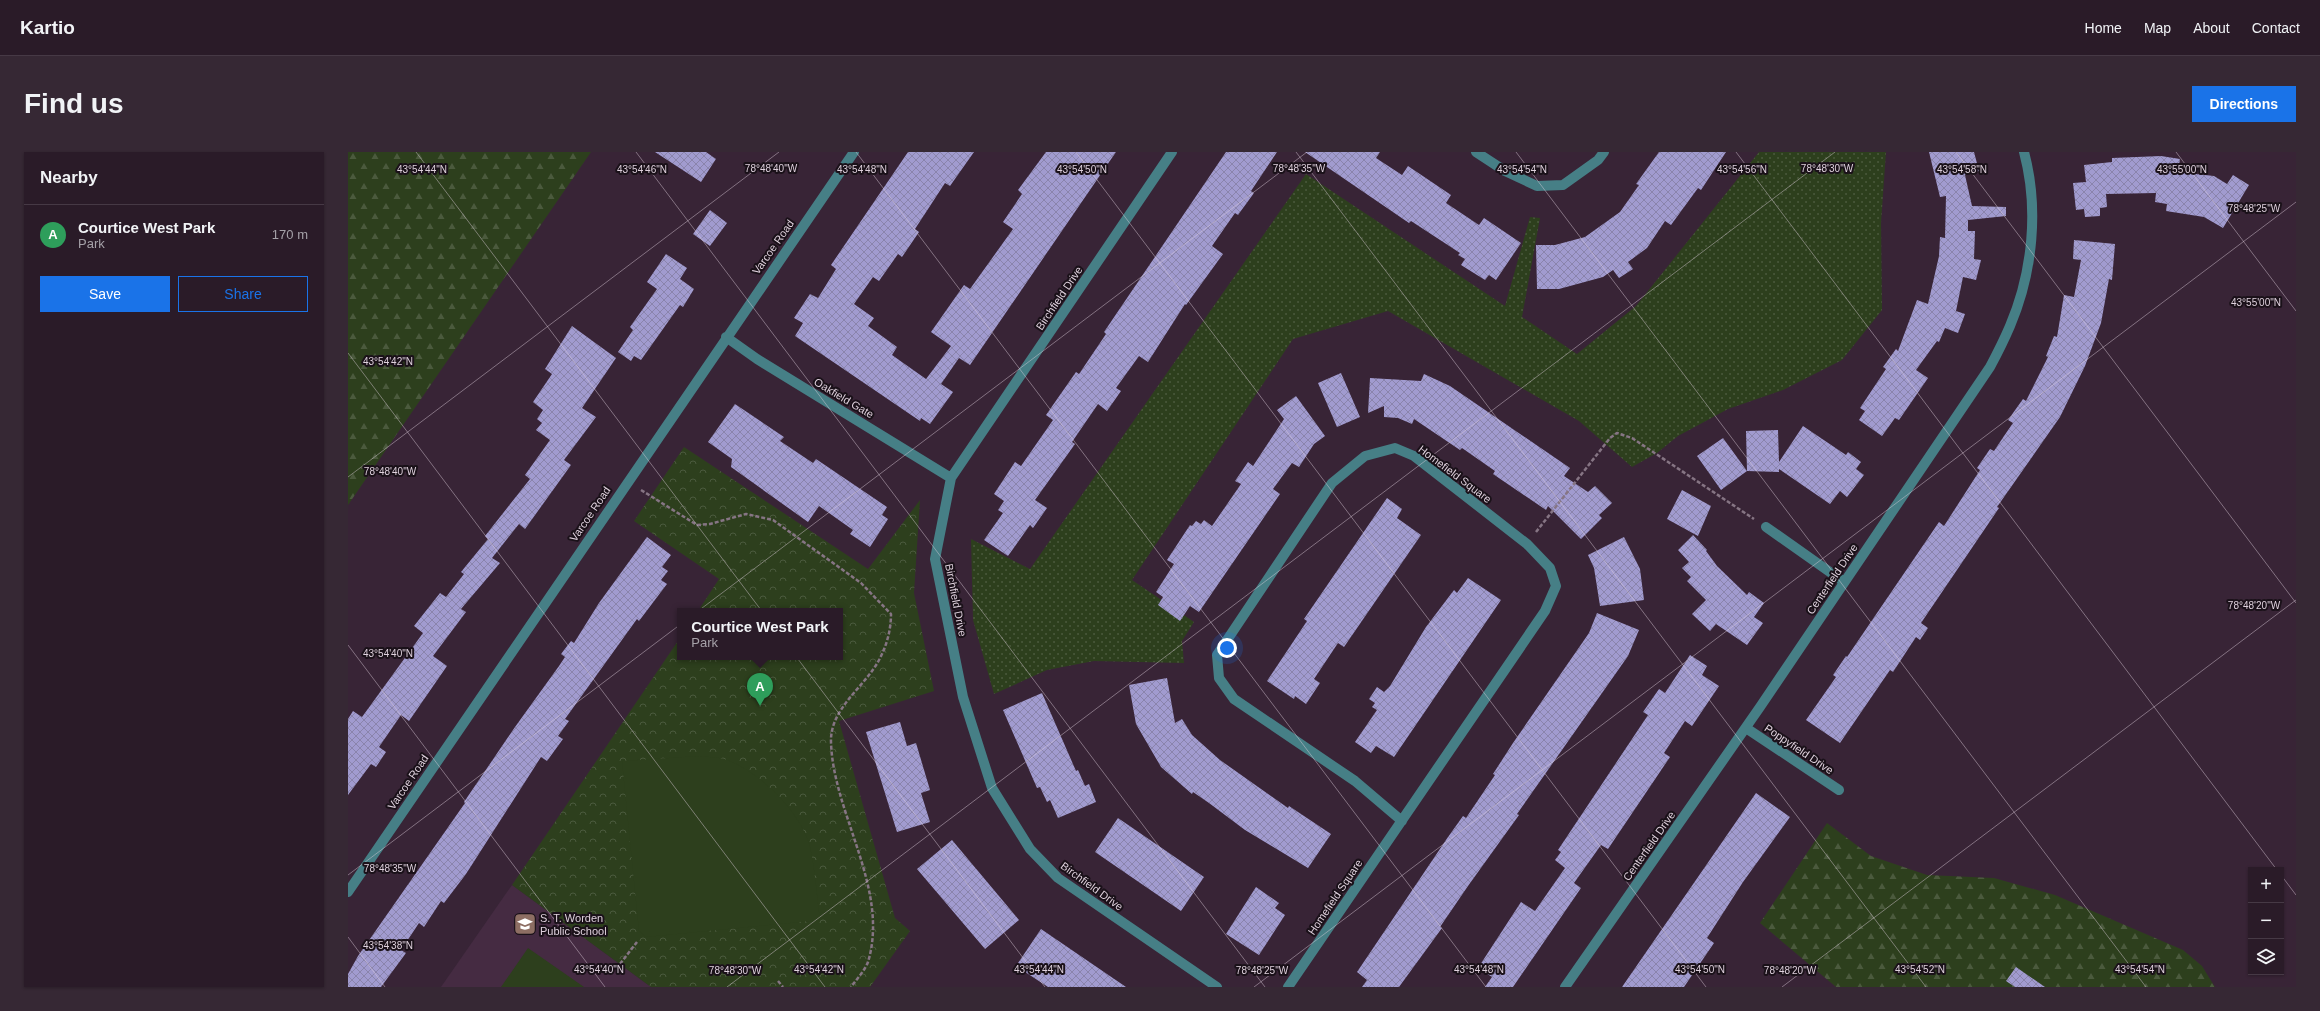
<!DOCTYPE html>
<meta charset="utf-8">
<style>
body{margin:0;font-family:Helvetica,sans-serif;background:#362834;color:#f1f3f6}
.controls{position:absolute;right:12px;bottom:12px;display:grid;overflow:hidden;border-radius:0px;box-shadow:0 1px 3px #0004}
.controls button{width:36px;height:36px;display:grid;place-items:center;padding:0;border:0;border-bottom:1px solid #463945;background:#2a1b28;color:#f1f3f6;font:20px sans-serif}
.you{position:absolute;left:879px;top:496px;width:14px;height:14px;margin:-10px;border:3px solid #fff;border-radius:50%;background:#1a73e8;box-shadow:0 0 0 6px #1a73e833}
.badge{display:grid;place-items:center;width:26px;height:26px;border-radius:50%;background:#1a73e8;color:#fff;font-size:13px;font-weight:700}
.pin{position:absolute;translate:-50% -33px;filter:drop-shadow(0 1px 2px #0008)}
.pin::after{content:'';position:absolute;top:21px;width:14px;height:12px;background:inherit;clip-path:polygon(0 0,100% 0,50% 100%)}
.popup{position:absolute;left:329px;top:456px;width:166px;height:52px;box-sizing:border-box;display:grid;place-content:center;border-radius:0px;background:#2a1b28;filter:drop-shadow(0 1px 3px #0005);font-size:13px;white-space:nowrap;color:#a5a1a8}
.popup b{font-size:15px;color:#f1f3f6}
.popup::after{content:'';position:absolute;left:50%;top:100%;margin-left:-8px;border:8px solid transparent;border-top-color:#2a1b28}
.list{margin:0;padding:0;list-style:none}
h2{display:flex;justify-content:space-between;align-items:center;height:52px;margin:0;padding:0 16px;font-size:17px}
h2 small{font-size:13px;font-weight:400;color:#a5a1a8}
.list li{display:grid;grid-template-columns:26px 1fr auto;gap:12px;align-items:center;box-sizing:border-box;height:60px;padding:0 16px;border-top:1px solid #463945}
.list b{display:block;font-size:15px;white-space:nowrap}
.list p{margin:0;font-size:13px;white-space:nowrap;color:#a5a1a8}
.list em{font-size:13px;font-style:normal;color:#a5a1a8}
.actions{display:flex;gap:8px;padding:12px 16px}
.actions a{flex:1;padding:9px 0;border:1px solid #1a73e8;border-radius:0px;text-align:center;font-size:14px;color:#1a73e8}
.actions .main{background:#1a73e8;color:#fff}
.icon{flex:none;width:22px;height:22px;fill:none;stroke:currentColor;stroke-width:2;stroke-linecap:round;stroke-linejoin:round}
.map{position:relative;flex:none;width:1948px;height:835px;overflow:hidden;border-radius:0px}
header{display:flex;align-items:center;gap:24px;box-sizing:border-box;height:56px;padding:0 20px;background:#2a1b28;border-bottom:1px solid #463945}
header strong{font-size:19px}
nav{display:flex;gap:22px;margin-inline-start:auto;font-size:14px}
.intro{display:flex;align-items:center;justify-content:space-between;box-sizing:border-box;height:96px;padding:0 24px}
h1{margin:0;font-size:28px}
.button{padding:10px 18px;border-radius:0px;background:#1a73e8;color:#fff;font-size:14px;font-weight:700}
main{display:flex;gap:24px;padding:0 24px}
aside{flex:1;background:#2a1b28;border-radius:0px;box-shadow:0 1px 3px #0004}
.map>svg:first-child{display:block}
.built{fill:#452b42}
.grass{fill:url(#grass-dots)}
.forest{fill:url(#forest-firs)}
.park{fill:url(#park-crowns)}
.garden{fill:#2d3f1d}
.building{fill:url(#building-cross-hatch)}
.lines{fill:none;stroke-linecap:round;stroke-linejoin:round}
.path{stroke:#867584;stroke-width:2.5;stroke-dasharray:4 2;stroke-linecap:butt}
.minor{stroke:#467f86;stroke-width:10}
.ticks{fill:none;stroke:#dfd1dd;stroke-width:1;stroke-opacity:0.45}
.labels{text-anchor:middle;dominant-baseline:central;stroke-width:4;stroke-linejoin:round;paint-order:stroke}
.street-label{font-size:11px;fill:#dfd1dd;stroke:#1a1119}
.poi-label{font-size:11px;fill:#dfd1dd;stroke:#1a1119;text-anchor:start}
.ticks-label{font-size:10px;text-anchor:middle;fill:#dfd1dd;stroke:#1a1119;stroke-width:4;stroke-linejoin:round;paint-order:stroke}
</style>
<header>
<strong>Kartio</strong>
<nav><a>Home</a><a>Map</a><a>About</a><a>Contact</a></nav>
</header>
<div class="intro"><h1>Find us</h1><a class="button">Directions</a></div>
<main>
<aside>
<h2>Nearby<small></small></h2>
<ul class="list">
<li><span class="badge" style="background:#2e9e5b">A</span><div><b>Courtice West Park</b><p>Park</p></div><em>170 m</em></li>
</ul>
<div class="actions"><a class="main">Save</a><a>Share</a></div>
</aside>
<div class="map">
<svg width="1948" height="835" viewBox="0 0 1948 835">
<defs>
<pattern id="grass-dots" width="8" height="8" patternUnits="userSpaceOnUse"><rect width="8" height="8" fill="#2d3f1d"/><path d="M2 2h.1M6 6h.1" fill="none" stroke="#4b5a3d" stroke-width="1.8" stroke-linecap="round"/></pattern>
<pattern id="forest-firs" width="22" height="20" patternUnits="userSpaceOnUse"><rect width="22" height="20" fill="#2d3f1d"/><path d="M5 1l3.5 6h-7zM16 11l3.5 6h-7z" fill="#4b5a3d"/></pattern>
<pattern id="park-crowns" width="20" height="18" patternUnits="userSpaceOnUse"><rect width="20" height="18" fill="#2d3f1d"/><path d="M2 6a3 3 0 1 1 6 0M12 15a3 3 0 1 1 6 0" fill="none" stroke="#4b5a3d"/></pattern>
<pattern id="building-cross-hatch" width="8" height="8" patternUnits="userSpaceOnUse"><rect width="8" height="8" fill="#a19bcf"/><path d="M0 0l8 8M0 8l8-8" fill="none" stroke="#8a84ac"/></pattern>
</defs>
<rect width="100%" height="100%" fill="#382436"/>
<path class="built" d="M164 733 303 835H93Z"/>
<path class="grass" d="M1411 0H1538L1533 71 1534 158 1494 208 1435 238 1380 257 1330 284 1309 301 1284 315 1231 269 1040 159 945 187 784 428 846 470 834 489 836 511 746 509 699 518 646 542 625 468 623 387 682 417 958 22 1157 154 1182 65 1192 66 1174 165 1229 202 1288 154Z"/>
<path class="forest" d="M0 0H243L0 353Z
M1479 671 1523 704 1579 723 1646 726 1707 743 1835 798 1854 814 1867 835H1488L1412 771Z"/>
<path class="park" d="M336 295 520 417 572 348 566 441 586 539 491 569 547 766 562 779 522 835H303L164 733 332 486V505H492V459H350L371 427 286 369Z"/>
<path class="garden" d="M352 604C359 605 368 605 376 607 409 617 454 661 462 695 467 718 469 744 472 768L298 785 291 779 274 609Z
M180 796 236 835H153Z"/>
<path class="building" d="M307 0H358L368 7 353 30Z
M560 0H626L602 34 597 31 567 77 571 80 554 105 550 102 531 129 525 125 506 152 526 166 520 174 549 195 544 203 578 227 603 194 583 180 616 133 622 137 665 77 655 70 674 42 670 38 698 0H768L622 213 611 206 593 232 605 240 582 272 573 266 572 269 447 184 455 171 446 166 462 142 470 146 488 117 483 113Z
M878 0H929L903 39 906 41 890 63 887 61 864 94 875 102 838 153 837 152 800 210 791 204 768 236 773 239 759 259 750 252 724 290 727 292 687 348 699 356 685 376 682 373 660 404 636 388 655 361 650 358 656 349 646 342 667 310 673 314 705 268 698 263 728 220 731 222 758 182 756 180Z
M957 0H1032L1028 6 1054 23 1060 14 1103 43 1098 51 1131 73 1136 66 1173 91 1148 128 1141 123 1137 128 1113 113 1117 107 1110 103 1112 101 1063 69 1061 71Z
M1311 0H1378L1353 38 1350 36 1323 73 1317 69 1299 96 1280 110 1285 117 1271 126 1265 118 1255 125 1211 137H1189L1188 93H1207L1237 85 1272 60 1291 33 1288 32Z
M1581 0H1626L1631 19 1617 23 1624 54 1658 55V64L1620 68V79H1627L1626 107 1633 108 1628 128 1615 125 1608 159 1617 162 1610 181 1597 176 1591 190 1589 189 1568 218 1580 226 1551 268 1547 266 1534 284 1511 268 1517 259 1512 256 1538 217 1535 215 1548 197 1550 199 1569 148 1580 152 1591 104 1592 85 1597 86 1598 44 1592 45Z
M1813 4 1832 7 1830 20 1866 24 1879 32 1885 23 1901 33 1875 76 1856 65 1818 59 1819 52 1807 50 1808 41 1758 42 1759 55 1752 56V64L1737 65 1736 57 1728 58 1725 31 1738 30 1736 13 1764 10V6Z
M362 58 379 71 362 94 345 82Z
M1726 88 1767 92 1764 128 1761 127 1753 171 1737 214 1712 265 1649 355 1651 356 1573 471 1580 476 1572 488 1568 485 1545 520 1542 518 1492 591 1458 568 1488 525 1485 523 1498 504 1499 505 1591 370 1596 374 1632 318 1629 316 1642 297 1646 299 1656 284 1665 271 1660 268 1675 247 1678 249 1700 205 1698 204 1706 184 1709 185 1716 143 1726 145 1733 108 1725 107Z
M318 102 339 116 332 127 346 137 335 155 332 153 293 208 286 204 283 209 270 200 285 178 282 175 309 137 299 130Z
M224 174 268 206 234 256 248 265 216 308 223 313 177 377 171 372 144 406 152 411 113 457 118 460 85 504 99 514 61 569 53 563 31 595 38 600 28 615 23 612 0 643V567L5 559 14 565 75 481 66 474 92 441 98 445 116 422 113 420 140 387 137 384 182 327 177 323 202 288 188 278 194 271 189 267 195 258 185 250 204 222 197 217Z
M993 221 1012 265 989 275 970 231Z
M1076 222 1102 234 1222 316 1216 324 1240 340 1247 334 1264 351 1251 363 1254 366 1233 387 1200 354 1198 358 1145 322 1147 319 1114 296 1112 298 1066 267 1064 272 1050 266 1036 265V254L1020 261 1022 226 1073 229Z
M948 244 977 284 966 292 951 315 944 311 925 337 932 342 851 460 842 454 832 469 810 453 815 445 808 440 826 412 819 408 842 373 844 374 848 369 853 372 856 368 864 374 893 332 887 329 900 310 905 314 936 267 929 258Z
M387 252 436 285 432 289 465 311 468 307 539 355 534 363 540 367 522 395 502 382 505 378 471 354 460 370 383 315 384 307 360 290Z
M1455 274 1498 303 1500 300 1513 310 1508 317 1516 323 1499 345 1492 339 1482 352 1431 317V320L1399 319 1373 338 1349 304 1375 286 1399 319 1398 279 1430 278 1431 310Z
M1334 338 1363 354 1350 384 1319 367Z
M1039 346 1054 357 1049 366 1073 383 996 495 990 491 966 527 972 531 958 552 947 544 946 547 919 529 959 469 956 467Z
M1345 383 1359 398 1358 399 1369 414 1399 443 1401 440 1416 451 1406 465 1415 471 1399 493 1368 472 1362 479 1344 462 1358 448 1339 429 1343 425 1334 416 1341 410 1330 398Z
M299 385 323 403 314 415 320 419 313 428 319 432 291 469 289 467 217 567 221 569 210 584 215 587 199 609 193 605 118 722 96 751 93 749 76 775 71 771 53 798 58 801 33 835H0V822L10 804 117 651 116 650 167 575 211 514 217 505 213 502 223 489 226 491 251 451Z
M1276 385 1292 417 1296 448 1252 454 1246 416 1240 403Z
M1120 426 1153 448 1046 605 1028 594 1023 601 1007 590 1029 558 1024 555 1027 551 1021 547 1029 535 1036 540 1042 534 1078 475 1106 438 1109 441Z
M1249 461 1291 478 1280 504 1169 662 1171 663 1120 734 1092 775 1094 776 1051 835H1014L1019 828 1009 820 1100 685 1115 664 1118 666 1147 623 1145 622 1165 591 1241 481Z
M1342 503 1359 514 1354 523 1371 534 1344 574 1337 569 1316 601 1322 605 1260 697 1253 693 1226 731 1233 736 1165 835H1137L1144 825 1130 816 1173 750 1187 759 1217 716 1207 708 1213 700 1210 698 1300 563 1295 560 1311 537 1317 541Z
M819 526 827 571 834 567 844 583 872 608 940 656 941 654 983 682 960 716 897 678 861 651 845 640 844 642 813 615 788 572 781 533Z
M694 541 728 619 730 618 737 634 741 632 748 650 710 666 702 648 699 650 692 635 689 636 655 558Z
M552 570 559 594 568 591 582 638 573 641 582 670 549 680 518 580Z
M1408 641 1442 665 1395 730 1359 786 1366 791 1336 835H1274Z
M770 666 856 725 833 759 747 700Z
M604 688 671 768 637 797 569 717Z
M908 735 931 751 927 756 937 763 911 803 878 782Z
M693 777 778 835H700L668 814Z
M1668 815 1697 835H1667L1658 829Z"/>
<g class="lines">
<path class="path" d="M293 338 349 373 362 372 398 362 425 368 513 431 543 462C543 482 536 503 524 519 508 541 482 561 483 590 485 662 542 737 520 810 517 818 509 827 503 835
M1188 380 1262 286 1269 281 1284 286 1406 367
M272 812 289 790
M430 829 435 835"/>
<path class="minor" d="M824 0 603 326 587 407 615 545 644 636 682 697 710 726 869 835
M1128 0 1157 19 1189 34 1215 33 1250 8 1256 0
M378 185 409 207 603 326
M1418 375 1496 430
M1398 576 1491 638
M0 740 506 0
M940 835 1197 459 1208 434 1202 416 1179 392 1066 304 1047 296 1017 304 984 331 869 503 871 526 886 547 1007 629 1054 669
M1217 835 1412 555 1642 215C1649 202 1656 188 1662 174 1685 120 1691 56 1676 0"/>
</g>
<path class="ticks" d="M68 0 697 835M288 0 917 835M508 0 1138 835M728 0 1358 835M948 0 1578 835M1168 0 1798 835M1388 0 1929 718M1608 0 1948 451M1828 0 1948 159M0 201 477 835M0 325 431 0M0 493 257 835M0 723 959 0M1933 723 1948 743M0 785 37 835M379 835 1487 0M906 835 1948 50M1434 835 1948 448"/>
<defs>
<g id="school-square" transform="scale(1.15)"><rect x="-9" y="-9" width="18" height="18" rx="4" fill="#8d6e63" stroke="#1a1119"/><path d="M0-5L7-2L0 1L-7-2ZM-4 1L0 2.5L4 1V4Q0 6-4 4Z" fill="#fff"/></g>
</defs>
<g fill-rule="evenodd">
<use href="#school-square" x="177" y="772"/>
</g>
<g class="labels">
<g class="street-label">
<text transform="translate(425 95) rotate(-55)">Varcoe Road</text>
<text transform="translate(711 146) rotate(-56)">Birchfield Drive</text>
<text transform="translate(496 246) rotate(31)">Oakfield Gate</text>
<text transform="translate(1107 322) rotate(37)">Homefield Square</text>
<text transform="translate(242 362) rotate(-56)">Varcoe Road</text>
<text transform="translate(1484 427) rotate(-56)">Centerfield Drive</text>
<text transform="translate(608 448) rotate(79)">Birchfield Drive</text>
<text transform="translate(1451 597) rotate(34)">Poppyfield Drive</text>
<text transform="translate(60 630) rotate(-56)">Varcoe Road</text>
<text transform="translate(1301 694) rotate(-55)">Centerfield Drive</text>
<text transform="translate(744 734) rotate(36)">Birchfield Drive</text>
<text transform="translate(987 745) rotate(-56)">Homefield Square</text>
</g>
<g class="poi-label">
<text x="192" y="766">S. T. Worden<tspan x="192" dy="13">Public School</tspan></text>
</g>
</g>
<g class="ticks-label">
<text x="423" y="20">78°48'40"W</text>
<text x="951" y="20">78°48'35"W</text>
<text x="1479" y="20">78°48'30"W</text>
<text x="74" y="21">43°54'44"N</text>
<text x="294" y="21">43°54'46"N</text>
<text x="514" y="21">43°54'48"N</text>
<text x="734" y="21">43°54'50"N</text>
<text x="1174" y="21">43°54'54"N</text>
<text x="1394" y="21">43°54'56"N</text>
<text x="1614" y="21">43°54'58"N</text>
<text x="1834" y="21">43°55'00"N</text>
<text x="1906" y="60">78°48'25"W</text>
<text x="1908" y="154">43°55'00"N</text>
<text x="40" y="213">43°54'42"N</text>
<text x="42" y="323">78°48'40"W</text>
<text x="1906" y="457">78°48'20"W</text>
<text x="40" y="505">43°54'40"N</text>
<text x="42" y="720">78°48'35"W</text>
<text x="40" y="797">43°54'38"N</text>
<text x="251" y="821">43°54'40"N</text>
<text x="471" y="821">43°54'42"N</text>
<text x="691" y="821">43°54'44"N</text>
<text x="1131" y="821">43°54'48"N</text>
<text x="1352" y="821">43°54'50"N</text>
<text x="1572" y="821">43°54'52"N</text>
<text x="1792" y="821">43°54'54"N</text>
<text x="387" y="822">78°48'30"W</text>
<text x="914" y="822">78°48'25"W</text>
<text x="1442" y="822">78°48'20"W</text>
</g>
</svg>
<div class="controls">
<button>+</button>
<button>−</button>
<button><svg class="icon" aria-label="layers" viewBox="0 0 24 24"><path d="M12 4l9 5-9 5-9-5zM3 14l9 5 9-5"/></svg></button>
</div>
<div class="you"></div>
<div class="pin badge" style="left:412px;top:554px;background:#2e9e5b">A</div>
<div class="popup"><b>Courtice West Park</b>Park</div>
</div>
</main>
